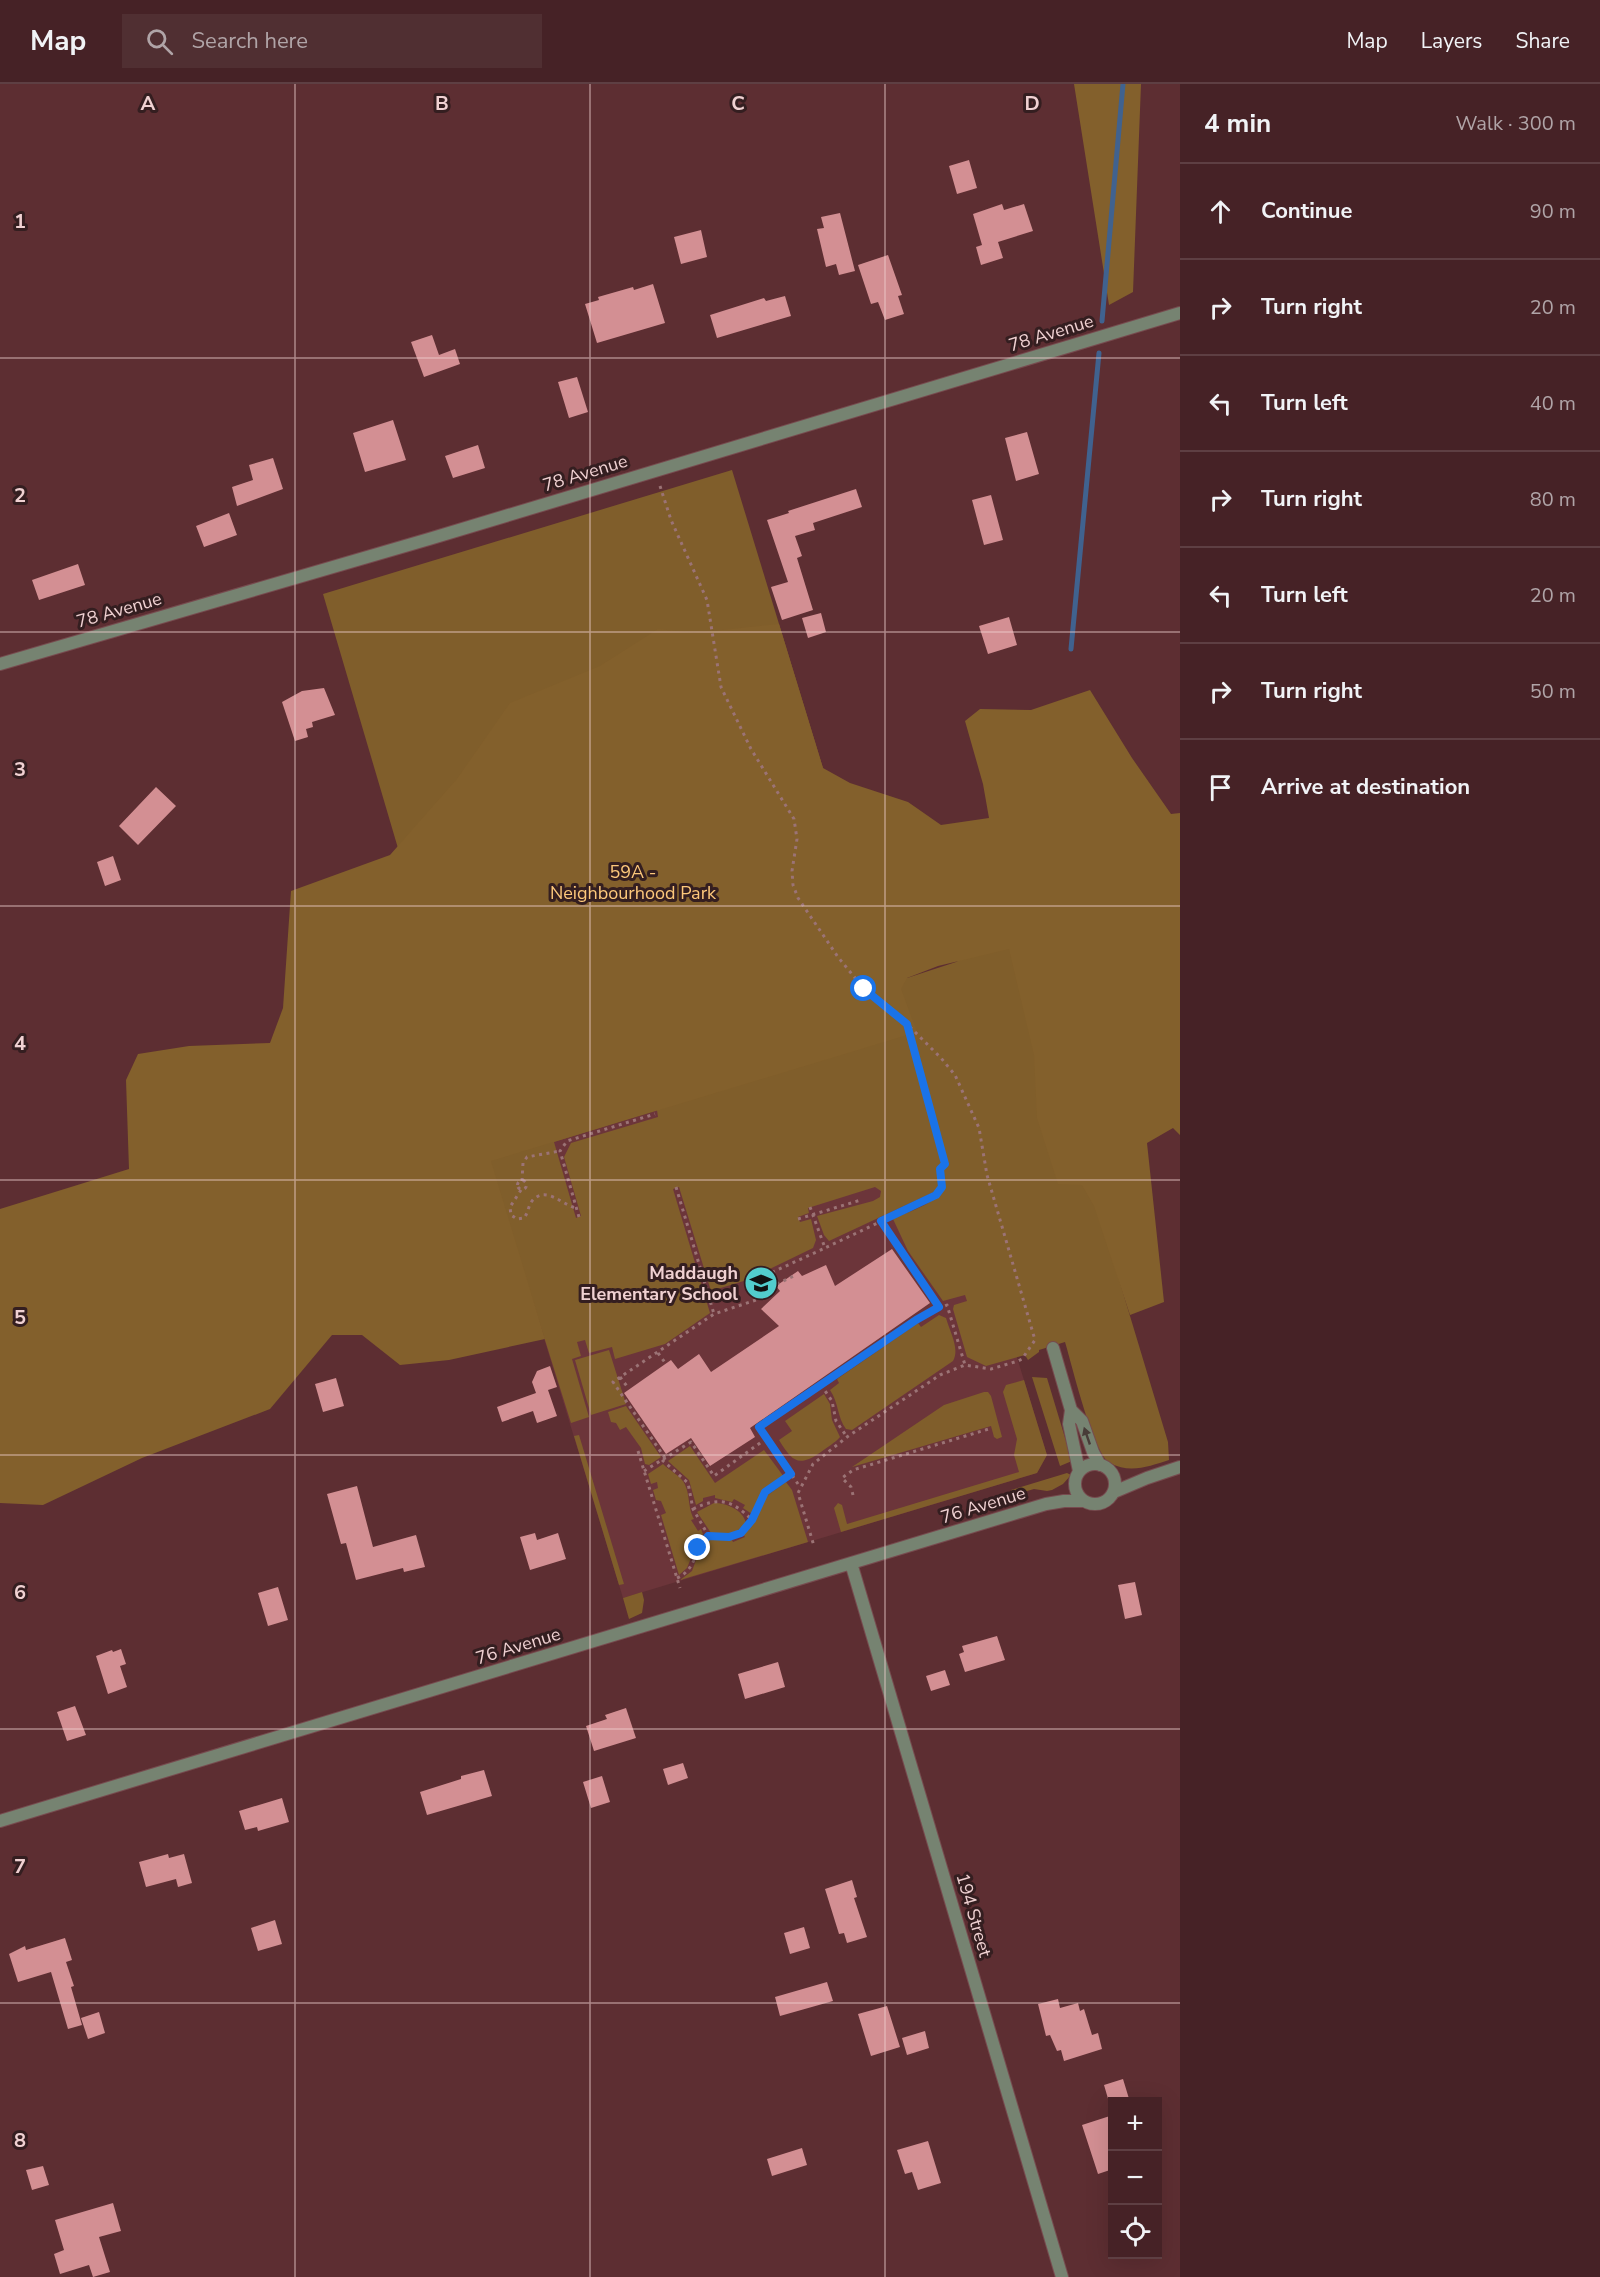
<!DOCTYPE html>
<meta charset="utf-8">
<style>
body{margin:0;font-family:"Nunito Sans",sans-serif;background:#502f32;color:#f1f3f6}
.controls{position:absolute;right:18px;bottom:18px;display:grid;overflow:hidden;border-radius:0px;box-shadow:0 6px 24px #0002}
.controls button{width:54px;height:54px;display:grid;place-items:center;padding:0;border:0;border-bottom:2px solid #5e3f43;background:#462226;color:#f1f3f6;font:30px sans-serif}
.stop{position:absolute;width:18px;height:18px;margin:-14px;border:4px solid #1a73e8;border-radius:50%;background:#fff}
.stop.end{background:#1a73e8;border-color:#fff;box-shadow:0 2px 6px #0008}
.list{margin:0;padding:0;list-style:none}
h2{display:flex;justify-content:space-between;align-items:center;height:78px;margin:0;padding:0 24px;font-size:26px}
h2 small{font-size:20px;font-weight:400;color:#b0a4a7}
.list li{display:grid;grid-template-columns:39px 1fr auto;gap:18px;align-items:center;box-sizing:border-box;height:96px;padding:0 24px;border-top:2px solid #5e3f43}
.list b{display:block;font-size:22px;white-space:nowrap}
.list em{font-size:20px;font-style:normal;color:#b0a4a7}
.icon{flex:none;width:33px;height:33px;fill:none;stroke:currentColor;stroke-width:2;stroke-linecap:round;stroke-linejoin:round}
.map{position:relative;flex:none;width:1180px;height:2193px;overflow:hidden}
header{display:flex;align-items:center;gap:36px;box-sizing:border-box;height:84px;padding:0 30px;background:#462226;border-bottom:2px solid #5e3f43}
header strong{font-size:28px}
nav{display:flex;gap:33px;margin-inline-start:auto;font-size:21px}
.search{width:420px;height:54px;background:#502f32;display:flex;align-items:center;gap:15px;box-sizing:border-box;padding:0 21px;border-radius:0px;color:#b0a4a7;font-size:22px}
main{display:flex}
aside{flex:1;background:#462226}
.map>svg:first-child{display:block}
.built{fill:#6c353a}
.green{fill:#805e2b;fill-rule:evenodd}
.forest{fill:#83602c}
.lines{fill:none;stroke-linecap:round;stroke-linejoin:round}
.stream{stroke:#40628f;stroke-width:5}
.building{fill:#d38f93}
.minor-casing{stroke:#774b4f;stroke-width:14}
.path{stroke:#9b7375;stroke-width:3;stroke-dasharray:3 4.5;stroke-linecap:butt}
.minor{stroke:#768371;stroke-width:12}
.oneway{fill:#483c38}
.route{stroke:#1a73e8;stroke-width:8}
.grid{fill:none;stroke:#f0d1d2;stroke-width:1.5;stroke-opacity:0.55}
.labels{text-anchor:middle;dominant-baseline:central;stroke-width:6;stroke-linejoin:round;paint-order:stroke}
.street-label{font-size:18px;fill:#f0d1d2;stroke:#341e20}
.park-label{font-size:18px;fill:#fdc87b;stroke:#341e20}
.poi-label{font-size:18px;font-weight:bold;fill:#f0d1d2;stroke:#341e20;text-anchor:end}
.grid-label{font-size:20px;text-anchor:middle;font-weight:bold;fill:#f0d1d2;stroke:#341e20;stroke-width:6;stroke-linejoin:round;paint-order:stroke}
</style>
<header>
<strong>Map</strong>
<div class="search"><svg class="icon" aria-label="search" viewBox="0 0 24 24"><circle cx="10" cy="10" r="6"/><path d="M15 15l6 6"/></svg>Search here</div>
<nav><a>Map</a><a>Layers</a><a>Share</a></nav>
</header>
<main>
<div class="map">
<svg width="1180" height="2193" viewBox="0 0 1180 2193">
<rect width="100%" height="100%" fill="#5d2e32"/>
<path class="built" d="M917 948 1047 1371 1037 1389 623 1514 490 1077Z"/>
<path class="green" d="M732 386 884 884 907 894 956 878 1013 844 1168 1358 1169 1376C1150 1382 1130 1390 1110 1379 1093 1370 1072 1281 1065 1258L1039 1266V1268L1028 1276 1025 1271 986 1282 967 1273 953 1225 954 1221 967 1217 965 1211 943 1217 908 1167 893 1135C917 1123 954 1117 942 1083L936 1084 940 1098 936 1107 829 1157 824 1151 817 1132 873 1117 880 1113 881 1107 875 1103 808 1124 809 1129 798 1133 800 1138 811 1135 816 1156 813 1164 747 1196 711 1207 679 1103 673 1105 710 1229 665 1260 615 1275 612 1263 589 1269 585 1256 577 1258 581 1272 572 1275 589 1333 571 1339 513 1154 323 510ZM657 1026 658 1033 571 1059 564 1073 581 1132 576 1134 554 1058Z
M939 1231 946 1234C950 1248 960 1265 953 1277L852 1346 846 1345C837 1333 839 1319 830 1306L839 1299 837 1295 918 1239 921 1243Z
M609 1266 626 1320 591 1331 575 1276Z
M1032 1293 1047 1294 1072 1377 1060 1382Z
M1024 1296 1047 1371 1037 1389 841 1448 834 1424 838 1419 842 1421 847 1440 1019 1388 1014 1371 1017 1355 1003 1308 1006 1301Z
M984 1308H988L991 1312 1002 1353 997 1355 994 1353 991 1342 852 1383 944 1321Z
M824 1310 830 1320 832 1336 840 1353C835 1359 827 1363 821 1368 798 1384 792 1377 779 1356L792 1347 785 1337Z
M626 1322 661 1373 649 1381 645 1380 641 1364 626 1343 620 1346 616 1339 611 1338 608 1328Z
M579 1351 624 1500 619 1501 574 1352Z
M690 1362 715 1399 764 1366 784 1393 762 1407 752 1430 743 1424 745 1421 734 1415 732 1418 715 1414V1411L703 1414V1417L696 1421 689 1396 668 1377Z
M663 1380C669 1386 677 1390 682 1396 691 1407 687 1423 694 1435L691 1436 698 1447 701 1445 703 1450 694 1467 687 1484 679 1491 661 1431 666 1429 661 1417 656 1416 653 1406 658 1404 657 1398 651 1400 648 1390Z
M1067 1389 1071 1391 1063 1400 1052 1406 1047 1407 1034 1405 1013 1411 1011 1406Z
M786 1398 792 1406 808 1458 680 1496 692 1487 699 1468 708 1456H732L733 1458 745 1453 743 1450 755 1435 765 1413Z
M714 1419C727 1419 743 1426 746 1439L734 1450 711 1449 697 1428Z
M642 1508 644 1516 642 1529 629 1535 623 1514Z"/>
<path class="forest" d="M1074 0H1141L1133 208 1109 221Z
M779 540 823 684 850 699 908 718 941 741 989 734 983 700 965 637 980 625 1031 626 1090 606 1132 674 1171 730 1180 729V1051L1173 1044 1147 1059 1164 1218 1130 1231 1094 1122 1082 1101 1058 1100 1037 1034 1034 971 1009 865 938 882 907 894 901 905 917 948 491 1077 545 1255 449 1276 400 1281 362 1251H332L270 1325 142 1374 43 1421 0 1419V1125L129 1085 126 996 138 970 189 962 270 959 283 924 291 807 390 771 457 695 510 619 600 582 658 545 694 549Z"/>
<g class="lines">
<path class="stream" d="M1102 237 1123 0
M1071 565 1099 269"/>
</g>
<path class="building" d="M969 76 977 104 957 110 949 82Z
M1002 120 1004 126 1024 120 1033 147 998 158 1003 174 981 181 976 163 982 161 973 130Z
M840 129 855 187 839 191 836 180 826 183 817 145 824 144 821 133Z
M701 146 707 173 681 180 674 153Z
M888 171 902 211 898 212 904 230 885 236 878 218 871 220 858 181Z
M653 200 665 239 597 259 585 220 599 216 598 213 633 203 634 206Z
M785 212 791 232 717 254 710 231 764 214 766 217Z
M432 251 439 271 455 265 460 280 424 293 411 258Z
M577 293 588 328 569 334 558 298Z
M393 336 406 376 365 388 353 349Z
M1027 348 1039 390 1016 397 1005 354Z
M478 361 485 384 453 394 445 372Z
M273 374 283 405 237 422 232 403 253 396 249 381Z
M856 405 862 423 813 439 815 446 795 452 802 472 797 474 813 526 782 536 771 503 788 498 767 436 789 429 788 427Z
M991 411 1003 456 984 461 972 416Z
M229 429 237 451 204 463 196 442Z
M78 480 85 501 39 516 32 496Z
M821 529 826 548 808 554 802 534Z
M1009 533 1017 561 988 570 979 542Z
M324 604 335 631 312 638 313 643 306 645 308 653 295 657 282 618 302 607Z
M156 703 176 722 138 761 119 742Z
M113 772 121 796 105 802 97 778Z
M892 1165 930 1219 750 1344 755 1353 710 1382 691 1354 666 1370 624 1309 671 1276 678 1285 699 1270 711 1288 779 1242 761 1225 780 1207 776 1202 798 1187 802 1192 826 1181 835 1202Z
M550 1282 557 1303 548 1306 557 1332 537 1339 533 1327 502 1338 497 1323 536 1309 532 1298 537 1287Z
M336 1294 344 1322 323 1328 315 1300Z
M357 1402 373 1463 416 1451 425 1483 404 1488 403 1484 356 1496 346 1459 341 1460 327 1410Z
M535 1449 537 1456 558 1449 566 1475 530 1486 520 1453Z
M1135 1498 1142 1531 1125 1535 1118 1501Z
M278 1503 288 1536 268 1542 258 1509Z
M997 1552 1005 1576 965 1588 959 1570 964 1568 962 1562Z
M121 1565 126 1580 120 1582 127 1603 108 1610 96 1572 112 1566 113 1568Z
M778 1578 785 1603 745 1615 738 1590Z
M945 1586 950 1601 931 1607 926 1592Z
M75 1622 86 1651 67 1657 57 1628Z
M626 1624 636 1654 594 1667 586 1642 607 1635 605 1631Z
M683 1679 688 1694 668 1701 663 1685Z
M484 1686 492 1712 427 1731 420 1708 461 1695V1692Z
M602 1692 610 1718 591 1724 583 1698Z
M282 1714 289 1738 258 1747 257 1743 245 1746 239 1727Z
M168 1770 169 1774 184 1770 192 1799 178 1803 176 1795 146 1803 139 1778Z
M852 1796 857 1813 854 1814 867 1853 847 1859 844 1849 839 1850 825 1805Z
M275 1836 282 1860 258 1867 251 1844Z
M804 1843 810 1864 790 1870 784 1849Z
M65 1854 72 1876 66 1878 74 1902 71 1903 82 1941 68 1945 51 1888 18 1898 9 1870 25 1862 26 1866Z
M827 1898 833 1917 780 1932 775 1913Z
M1058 1915 1060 1924 1078 1919 1080 1927 1084 1925 1092 1951 1098 1949 1102 1965 1064 1977 1061 1966 1057 1967 1050 1951 1046 1952 1038 1920Z
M887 1922 900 1963 871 1972 858 1930Z
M99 1928 105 1949 88 1955 81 1934Z
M925 1947 929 1964 907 1971 902 1954Z
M1123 1995 1130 2018H1109L1104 2001Z
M1113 2031V2085L1098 2090 1082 2041Z
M928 2057 941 2099 918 2106 912 2088 905 2090 897 2066Z
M802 2064 807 2081 772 2092 767 2075Z
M43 2082 49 2101 32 2106 26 2086Z
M113 2119 121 2147 99 2153 110 2188 93 2193 89 2181 60 2190 54 2170 64 2166 55 2136Z"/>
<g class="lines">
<g class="minor-casing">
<path id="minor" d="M0 580 429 455 1180 229
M1053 1264 1071 1326 1069 1340 1079 1387
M1071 1326 1082 1337 1093 1368 1100 1381
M1075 1400a20 20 0 1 1 40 0a20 20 0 1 1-40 0Z
M1114 1408 1147 1394 1180 1383
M851 1479 1062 2193
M0 1737 1046 1420 1064 1417H1083"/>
</g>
<path class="path" d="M660 402 671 436 707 516 721 603 751 665 794 735 797 755 792 787 793 801 798 814 838 873 864 905 907 940 941 974 955 991 979 1044 987 1091 1035 1256 1022 1275 1018 1277 991 1285 965 1281 940 1291 847 1353 813 1380 798 1409 814 1462
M517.5 1101a4.5 4.5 0 1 1 9 0a4.5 4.5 0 1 1-9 0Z
M522 1097 523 1079 527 1073 560 1067
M676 1103 714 1230
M521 1106 510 1123 511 1131 517 1135 524 1134C528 1129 528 1123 532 1117 546 1101 562 1121 576 1124
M810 1123 825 1164 928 1115 940 1107 942 1098 940 1085 945 1080 907 941
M579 1133 560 1067 567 1057 655 1030
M798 1135 861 1116
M881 1137 939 1222
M763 1192 768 1204 796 1191
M658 1269 666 1280
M620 1293 629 1305
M821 1301 832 1317 836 1337 847 1353
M767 1354 800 1403
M638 1367 680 1504
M665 1374 613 1298 714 1230 756 1216 751 1198 825 1164
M662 1376 688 1399 693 1425 708 1451C731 1457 748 1449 757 1427 759 1421 760 1414 764 1409 771 1402 783 1396 791 1391
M644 1387 691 1358 714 1392 767 1354 759 1343 916 1236 947 1221 965 1281
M853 1411 851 1403 842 1394 853 1386 992 1344
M693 1425C719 1413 731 1415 752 1436
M677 1494C696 1486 694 1466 708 1452"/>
<use href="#minor" class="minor"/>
</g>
<defs><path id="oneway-solid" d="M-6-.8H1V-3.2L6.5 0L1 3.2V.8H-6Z" transform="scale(1.5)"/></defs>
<use class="oneway" href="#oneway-solid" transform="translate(1087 1352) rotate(-109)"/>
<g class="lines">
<path class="route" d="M698 1464 708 1452 729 1453 741 1449 752 1436 765 1408 791 1390 759 1343 916 1236 939 1223 881 1137 936 1111 942 1103 940 1085 945 1080 907 940 864 905"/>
</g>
<path class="grid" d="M295 0V2193M590 0V2193M885 0V2193M0 274H1180M0 548H1180M0 822H1180M0 1096H1180M0 1371H1180M0 1645H1180M0 1919H1180"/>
<defs>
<g id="school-disc" transform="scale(1.725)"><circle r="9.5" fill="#52cdcd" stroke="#341e20"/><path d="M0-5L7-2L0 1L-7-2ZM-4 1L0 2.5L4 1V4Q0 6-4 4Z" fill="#111"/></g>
</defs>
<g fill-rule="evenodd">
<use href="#school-disc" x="761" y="1199"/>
</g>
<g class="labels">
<g class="street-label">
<text transform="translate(1051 249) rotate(-17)">78 Avenue</text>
<text transform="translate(585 389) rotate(-17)">78 Avenue</text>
<text transform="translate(119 526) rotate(-16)">78 Avenue</text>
<text transform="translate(983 1421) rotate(-17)">76 Avenue</text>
<text transform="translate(518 1562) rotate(-17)">76 Avenue</text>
<text transform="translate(974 1831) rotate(74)">194 Street</text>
</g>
<g class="park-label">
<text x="633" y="788">59A -<tspan x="633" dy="21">Neighbourhood Park</tspan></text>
</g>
<g class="poi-label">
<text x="738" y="1189">Maddaugh<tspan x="738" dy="21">Elementary School</tspan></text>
</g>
</g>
<g class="grid-label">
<text x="148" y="26">A</text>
<text x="442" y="26">B</text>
<text x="738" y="26">C</text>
<text x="1032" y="26">D</text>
<text x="20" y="144">1</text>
<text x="20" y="418">2</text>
<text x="20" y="692">3</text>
<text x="20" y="966">4</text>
<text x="20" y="1240">5</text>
<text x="20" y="1515">6</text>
<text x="20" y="1789">7</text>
<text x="20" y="2063">8</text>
</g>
</svg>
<div class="controls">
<button>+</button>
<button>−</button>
<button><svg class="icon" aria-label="locate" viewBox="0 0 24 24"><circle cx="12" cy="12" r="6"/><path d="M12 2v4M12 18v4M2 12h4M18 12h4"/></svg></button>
</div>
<div class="stop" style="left:864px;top:905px"></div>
<div class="stop end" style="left:698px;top:1464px"></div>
</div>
<aside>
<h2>4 min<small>Walk · 300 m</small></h2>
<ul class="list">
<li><svg class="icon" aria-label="ahead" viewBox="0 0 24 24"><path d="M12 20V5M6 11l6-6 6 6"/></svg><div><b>Continue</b></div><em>90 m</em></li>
<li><svg class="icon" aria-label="right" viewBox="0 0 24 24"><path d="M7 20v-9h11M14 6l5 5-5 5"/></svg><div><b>Turn right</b></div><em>20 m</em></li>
<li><svg class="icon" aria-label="left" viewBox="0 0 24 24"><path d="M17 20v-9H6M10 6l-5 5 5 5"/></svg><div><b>Turn left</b></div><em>40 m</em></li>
<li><svg class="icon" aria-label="right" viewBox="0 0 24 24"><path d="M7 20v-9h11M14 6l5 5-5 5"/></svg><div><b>Turn right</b></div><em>80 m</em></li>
<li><svg class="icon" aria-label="left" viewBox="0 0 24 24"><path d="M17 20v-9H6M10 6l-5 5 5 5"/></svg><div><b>Turn left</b></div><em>20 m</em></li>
<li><svg class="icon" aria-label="right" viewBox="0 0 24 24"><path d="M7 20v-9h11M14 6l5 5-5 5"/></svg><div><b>Turn right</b></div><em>50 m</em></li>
<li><svg class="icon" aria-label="arrive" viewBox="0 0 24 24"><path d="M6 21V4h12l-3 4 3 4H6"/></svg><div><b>Arrive at destination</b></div></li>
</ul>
</aside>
</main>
